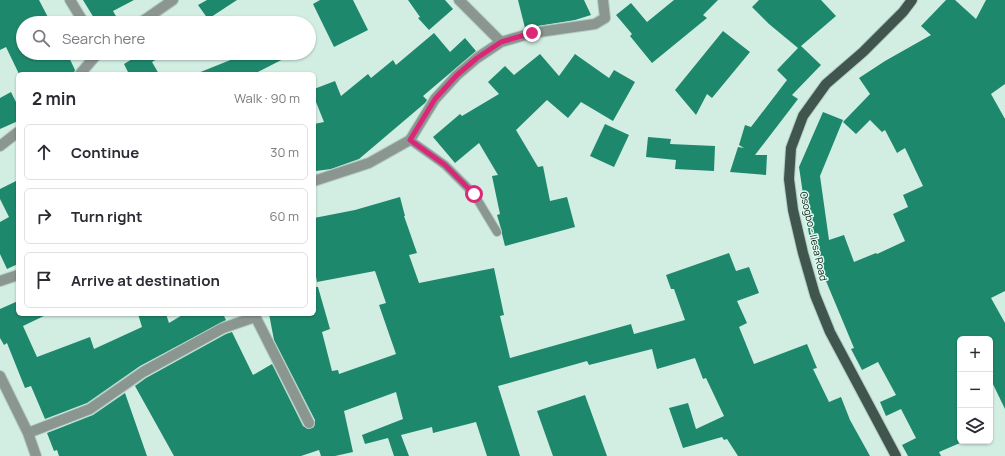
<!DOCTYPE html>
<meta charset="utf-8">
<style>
body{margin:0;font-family:Manrope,sans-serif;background:#f7f7f7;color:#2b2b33}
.controls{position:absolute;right:12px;bottom:12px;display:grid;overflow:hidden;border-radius:6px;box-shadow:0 1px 3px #0004}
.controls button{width:36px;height:36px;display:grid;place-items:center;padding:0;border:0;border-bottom:1px solid #e1e1e2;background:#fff;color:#2b2b33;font:20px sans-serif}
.stop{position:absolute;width:12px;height:12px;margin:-9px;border:3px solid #db2777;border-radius:50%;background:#fff}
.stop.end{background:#db2777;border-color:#fff;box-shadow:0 1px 4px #0008}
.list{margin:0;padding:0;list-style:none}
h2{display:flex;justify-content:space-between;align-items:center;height:52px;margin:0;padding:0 16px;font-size:17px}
h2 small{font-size:13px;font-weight:400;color:#7c7c81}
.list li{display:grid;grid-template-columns:26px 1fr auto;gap:12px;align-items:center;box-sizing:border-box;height:56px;margin:0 8px 8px;padding:0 8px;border:1px solid #e1e1e2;border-radius:6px}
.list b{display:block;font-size:15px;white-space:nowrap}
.list em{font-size:13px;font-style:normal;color:#7c7c81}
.icon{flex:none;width:22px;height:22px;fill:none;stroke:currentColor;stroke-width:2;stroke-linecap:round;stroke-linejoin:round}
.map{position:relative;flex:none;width:1005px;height:456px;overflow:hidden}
.search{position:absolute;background:#fff;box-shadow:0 1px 3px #0004;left:16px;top:16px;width:300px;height:44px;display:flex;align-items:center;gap:10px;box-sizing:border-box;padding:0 14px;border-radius:22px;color:#7c7c81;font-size:15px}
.panel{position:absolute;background:#fff;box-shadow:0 1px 3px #0004;left:16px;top:72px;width:300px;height:244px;border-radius:6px}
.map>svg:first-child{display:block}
.building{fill:#1e886c}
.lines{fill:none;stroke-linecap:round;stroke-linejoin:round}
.service-casing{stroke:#b2cbc2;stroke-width:10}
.minor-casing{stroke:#b2cbc2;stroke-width:12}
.primary-casing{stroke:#b2cbc2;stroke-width:12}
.service{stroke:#8b9691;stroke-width:8}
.minor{stroke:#8b9691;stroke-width:10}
.primary{stroke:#40554d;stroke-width:10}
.route{stroke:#db2777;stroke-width:5}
.labels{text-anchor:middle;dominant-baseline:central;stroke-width:3;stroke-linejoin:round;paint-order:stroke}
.street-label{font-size:10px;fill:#0c1612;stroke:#dffbf0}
</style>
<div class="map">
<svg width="1005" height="456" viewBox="0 0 1005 456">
<rect width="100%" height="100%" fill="#d2eee3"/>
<path class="building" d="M0 0H39L51 23H23V53H67L75 70 74 74H19L6 47 0 50Z
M83 0H134L113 11 120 23H97Z
M207 0H237L208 19 198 5Z
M320 0H353L368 30 334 47 313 4Z
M408 0H445L453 9 429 30 418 18 420 17Z
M518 0H584L591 15 575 20 525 28Z
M674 0H718L703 15 707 18 652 63 630 36 632 34 616 15 631 3 647 22Z
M759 0H821L836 16 801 46 821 65 792 95 798 99 755 155H767L766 175 730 172 738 147 744 148 739 145 745 125 751 127 787 80 777 70 798 48 769 24 752 7Z
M946 0H955L976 19 986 0H1005V84L991 94 1005 119V291L991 298 1005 323V409L990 378V339H960V443L939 452 941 456H908L902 445 916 438 901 409 886 416 880 402 896 395 878 362 862 370 851 349 854 348 826 281 812 240 810 241 799 167 823 112 843 120 820 176 829 240 844 235 854 262 876 253 877 254 905 241 893 214 908 207 903 195 923 186 905 148 897 153 885 130 882 132 870 120 856 134 843 122 870 94 859 78 885 61 931 35 921 26Z
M723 31 750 52 712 98 707 94 696 115 675 90Z
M434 33 450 52 465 38 476 51 423 96 427 100 425 103 359 159 331 169 316 171 314 162V124L324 122 314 97V89L335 81 341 96 368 74 371 78 393 60 396 65Z
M142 53H167L152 62 159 74H129L124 64Z
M236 53H295L254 74H198V73L238 57Z
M540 54 559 76 575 54 609 78 614 70 635 82 613 121 581 102 568 118 547 100 516 130 538 167 543 166 550 201 567 197 575 227 505 246 502 234V232L497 215 500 214 492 176 498 175 479 143 455 163 433 137 460 114 462 116 499 94 488 82 505 66 514 75Z
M11 92 18 106V121L0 129V98Z
M605 124 629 135 614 167 590 156Z
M648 137 671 139 670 144 715 146 714 171 675 169 676 160 646 157Z
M18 180V264L7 269 0 254V222L9 217 0 199V189Z
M400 197 405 216H404L417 253 409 255 419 283 494 268 504 315 500 316 510 358 631 324 634 334 685 320 674 289H671L666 275 729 253 736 271 749 267 759 293 737 301 747 323 739 327 754 364 807 344 817 368 813 369 829 402 841 397 850 420 870 456H738L727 439 724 440 722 437 683 448 669 408 688 403 696 429 724 416 706 378 703 379 695 358 657 369 652 349 589 365 587 361 498 386 520 456H487L476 422 433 433 432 427 401 435 409 456H394L388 438 365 444 362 435 403 419 396 392 344 411 353 452 335 456H321L319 450 301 456H174L135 386 146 378 226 334 232 332 253 375 272 364 303 426 308 429 314 427 315 420 274 340 269 314H314V287H318L330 329 322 332 332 371 338 370 339 374 396 354 379 305 386 303 375 271 317 282 314 266V218L355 210Z
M18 301V314H48L23 326 37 357 90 337 94 349 142 327 138 314H166L169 323 184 314H223L226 320 140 366 87 403 45 419 31 386 25 388 7 343 4 345 0 338V309Z
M125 393 147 456H59L57 450 54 451 47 433 93 415Z
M585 395 607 456H553L537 411Z"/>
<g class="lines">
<g class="service-casing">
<path id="service" d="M410 140 445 165 474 194 497 232"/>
</g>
<g class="minor-casing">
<path id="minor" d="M70 0 84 23
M459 0 501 42
M140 23 173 0
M80 74 98 53
M0 146 18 132
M314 181 369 163 410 140 435 99 457 75 477 58 501 42 532 33 595 24 605 18 603 0
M0 281 18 275
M254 314 309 423
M0 376 28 433 36 456
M28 433 90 409 143 372 223 328 255 317"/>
</g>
<g class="primary-casing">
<path id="primary" d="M896 456 830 332 815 295 803 253 793 210 789 179 791 148 803 116 826 84 863 52 903 12 912 0"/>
</g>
<use href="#service" class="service"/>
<use href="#minor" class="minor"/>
<use href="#primary" class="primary"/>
</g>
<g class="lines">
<path class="route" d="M474 194 445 165 410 140 435 99 457 75 477 58 501 42 532 33"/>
</g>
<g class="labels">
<g class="street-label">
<text transform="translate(814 236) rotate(77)">Osogbo - Ilesa Road</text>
</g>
</g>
</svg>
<div class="controls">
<button>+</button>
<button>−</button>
<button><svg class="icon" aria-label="layers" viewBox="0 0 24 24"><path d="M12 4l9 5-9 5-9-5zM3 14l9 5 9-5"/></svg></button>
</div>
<div class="stop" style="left:474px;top:194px"></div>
<div class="stop end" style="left:532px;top:33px"></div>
<div class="search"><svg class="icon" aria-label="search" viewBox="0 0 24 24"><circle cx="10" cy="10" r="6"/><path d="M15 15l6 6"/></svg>Search here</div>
<section class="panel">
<h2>2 min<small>Walk · 90 m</small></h2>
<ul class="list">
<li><svg class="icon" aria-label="ahead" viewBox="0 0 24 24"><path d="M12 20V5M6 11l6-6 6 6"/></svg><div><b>Continue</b></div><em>30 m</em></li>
<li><svg class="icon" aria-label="right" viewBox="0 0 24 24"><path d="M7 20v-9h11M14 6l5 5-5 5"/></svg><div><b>Turn right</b></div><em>60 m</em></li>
<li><svg class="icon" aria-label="arrive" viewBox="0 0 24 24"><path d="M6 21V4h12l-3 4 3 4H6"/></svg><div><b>Arrive at destination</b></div></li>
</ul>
</section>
</div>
